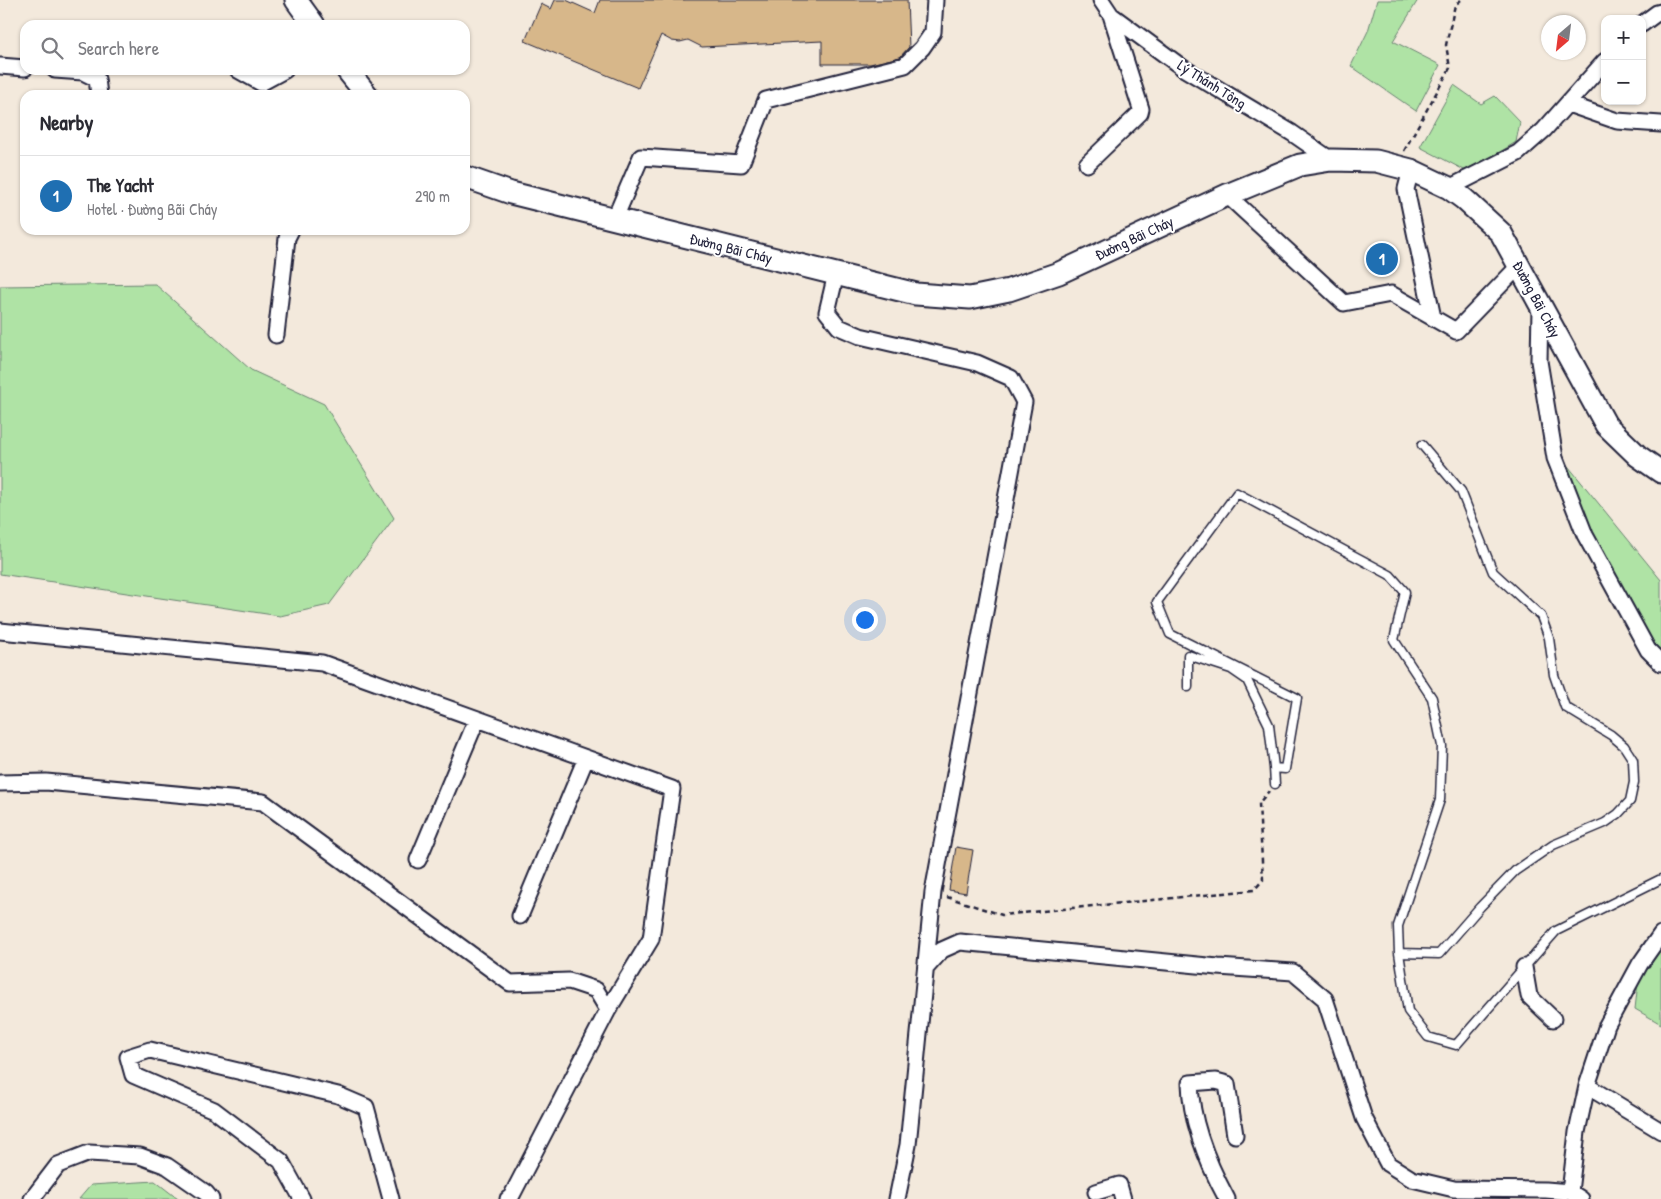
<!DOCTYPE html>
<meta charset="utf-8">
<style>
body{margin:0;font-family:"Patrick Hand",sans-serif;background:#f7f7f7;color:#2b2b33}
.controls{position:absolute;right:15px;top:15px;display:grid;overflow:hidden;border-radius:10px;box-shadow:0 1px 4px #0004}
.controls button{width:45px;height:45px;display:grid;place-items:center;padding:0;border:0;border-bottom:1px solid #e1e1e2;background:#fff;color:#2b2b33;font:25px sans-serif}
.compass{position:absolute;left:1541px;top:15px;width:45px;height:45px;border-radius:50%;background:#fff;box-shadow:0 1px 4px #0004;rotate:208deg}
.you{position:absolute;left:864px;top:619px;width:18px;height:18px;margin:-12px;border:4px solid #fff;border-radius:50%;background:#1a73e8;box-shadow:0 0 0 8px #1a73e833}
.badge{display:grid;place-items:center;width:32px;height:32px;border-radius:50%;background:#1f6fb2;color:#fff;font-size:16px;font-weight:700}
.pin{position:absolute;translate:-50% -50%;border:2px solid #fff;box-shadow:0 1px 5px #0006}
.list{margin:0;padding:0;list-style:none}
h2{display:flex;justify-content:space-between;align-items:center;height:65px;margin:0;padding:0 20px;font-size:21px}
h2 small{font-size:16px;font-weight:400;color:#7c7c81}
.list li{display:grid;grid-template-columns:32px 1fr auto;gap:15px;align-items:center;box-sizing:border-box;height:80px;padding:0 20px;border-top:1px solid #e1e1e2}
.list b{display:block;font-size:19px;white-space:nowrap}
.list p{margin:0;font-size:16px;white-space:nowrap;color:#7c7c81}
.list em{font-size:16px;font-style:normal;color:#7c7c81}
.icon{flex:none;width:28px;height:28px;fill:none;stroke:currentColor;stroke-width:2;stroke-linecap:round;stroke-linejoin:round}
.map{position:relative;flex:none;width:1661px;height:1199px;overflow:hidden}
.search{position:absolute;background:#fff;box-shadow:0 1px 4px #0004;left:20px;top:20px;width:450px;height:55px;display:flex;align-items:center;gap:12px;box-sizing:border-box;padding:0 18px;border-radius:15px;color:#7c7c81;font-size:19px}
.panel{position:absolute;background:#fff;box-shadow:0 1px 4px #0004;left:20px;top:90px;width:450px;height:145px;border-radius:15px}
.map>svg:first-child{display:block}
.green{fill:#afe3a5;stroke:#688270}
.building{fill:#d7b78a;stroke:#22223b}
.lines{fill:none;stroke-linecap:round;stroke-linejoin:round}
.lane-casing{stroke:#22223b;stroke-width:11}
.street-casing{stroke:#22223b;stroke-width:19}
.secondary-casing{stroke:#22223b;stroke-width:25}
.path{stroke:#22223b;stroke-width:2.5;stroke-dasharray:5 4;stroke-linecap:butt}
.lane{stroke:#fff;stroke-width:8}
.street{stroke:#fff;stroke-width:15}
.secondary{stroke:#fff;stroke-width:21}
.labels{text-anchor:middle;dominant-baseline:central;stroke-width:4;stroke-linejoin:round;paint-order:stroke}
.street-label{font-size:15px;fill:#22223b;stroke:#fff}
</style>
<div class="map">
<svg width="1661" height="1199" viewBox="0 0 1661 1199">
<rect width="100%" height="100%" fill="#f3e9dc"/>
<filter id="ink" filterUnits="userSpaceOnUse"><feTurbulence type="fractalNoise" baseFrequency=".02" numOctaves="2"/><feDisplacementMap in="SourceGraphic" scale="10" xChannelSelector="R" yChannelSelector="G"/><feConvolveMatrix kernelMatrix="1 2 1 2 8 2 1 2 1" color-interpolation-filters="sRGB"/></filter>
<g filter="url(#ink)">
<path class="green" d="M1377 0H1418L1393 41 1440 65 1416 111 1351 66 1368 31Z
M1454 85 1481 104 1495 96 1520 122 1516 142 1468 172 1420 147Z
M155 284 251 370 324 404 394 518 329 605 280 616 0 574V286Z
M1564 461 1661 580V651L1654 644 1591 532Z
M1661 950V1024L1635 1009 1638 982Z
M155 1181 178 1199H79L91 1185Z"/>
<path class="building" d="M555 0H566L595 13 600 0H907L909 47 900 57 870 64H822V41L702 47 688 40 680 42 672 41 661 35 638 88 525 41 541 4 551 9Z
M956 847 973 850 966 893 949 890Z"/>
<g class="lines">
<g class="lane-casing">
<path id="lane" d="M1188 687V655L1231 669 1247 680 1269 725 1274 768
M1275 784 1274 768 1285 769 1297 698 1170 634 1157 602 1237 493 1390 575 1405 592 1394 640 1432 698 1442 746 1440 800 1398 926 1399 953 1408 1011 1428 1037 1456 1045 1556 931 1661 879
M1399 953 1439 954 1480 907 1515 871 1553 845 1605 823 1618 814 1630 801 1634 782 1633 760 1624 746 1611 735 1565 707 1554 675 1549 638 1541 616 1493 572 1461 491 1422 445"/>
</g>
<g class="street-casing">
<path id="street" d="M1101 0 1111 15 1183 68 1292 133 1331 160
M1642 24 1657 13 1661 12
M0 66 25 68
M55 70 83 72 97 79 99 95
M238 70 261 83 285 70
M1568 104 1617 121 1661 124
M1087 164 1140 113 1141 109 1111 15
M1411 170 1406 189 1433 318
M1449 188 1518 153 1544 130 1605 61
M1227 195 1344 303 1391 294 1456 331 1519 266
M615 218 641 157 741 164 766 100 905 65 922 48 933 32 935 0
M836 274 827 312 839 327 860 336 977 363 1011 378 1024 402 933 892 908 1145 897 1199
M1540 308 1539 361 1555 458 1585 535 1648 650 1661 663
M276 335 287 238 291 230
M0 631 322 663 672 789 651 939 608 1010
M0 783 46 782 263 802 510 983 569 981 596 990 608 1010 511 1197 508 1199
M418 860 477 719
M520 916 586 758
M1524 967 1529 996 1553 1019
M926 968 942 950 960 942 1218 967 1293 972 1325 999 1364 1118 1388 1164 1412 1179 1454 1189 1546 1190 1570 1192 1581 1199
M1587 1086 1661 1131
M1096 1192 1119 1185 1123 1199
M1570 1192 1577 1132 1587 1086 1607 1025 1640 964 1661 934
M32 1199 58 1165 89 1153 140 1156 167 1166 206 1193 211 1199
M302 1199 281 1161 214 1110 133 1075 128 1057 150 1050 338 1095 366 1107 391 1199
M1227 1199C1208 1164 1191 1124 1190 1083L1216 1081 1227 1084 1235 1135"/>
</g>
<g class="secondary-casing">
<path id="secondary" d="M296 0 314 25
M347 70 367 95
M465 177 511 193 916 294 970 298 1009 290 1059 273 1227 195 1300 165 1331 160 1376 161 1411 170 1449 188 1464 199 1501 233 1606 425 1638 456 1661 472"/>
</g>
<path class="path" d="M1404 151 1450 68 1446 45 1455 5 1461 0
M947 897 1002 915 1254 890 1263 880 1259 803 1269 791"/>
<use href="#lane" class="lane"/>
<use href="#street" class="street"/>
<use href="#secondary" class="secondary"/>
</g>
</g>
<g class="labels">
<g class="street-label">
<text transform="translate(1212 84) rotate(32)">Lý Thánh Tông</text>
<text transform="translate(1134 238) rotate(-25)">Đường Bãi Cháy</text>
<text transform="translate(731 248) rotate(14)">Đường Bãi Cháy</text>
<text transform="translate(1537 299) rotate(62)">Đường Bãi Cháy</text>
</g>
</g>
</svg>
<div class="controls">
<button>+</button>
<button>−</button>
</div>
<svg class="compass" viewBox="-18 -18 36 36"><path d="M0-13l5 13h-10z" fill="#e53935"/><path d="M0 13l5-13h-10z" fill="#7c7c81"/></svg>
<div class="you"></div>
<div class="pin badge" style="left:1382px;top:259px">1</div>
<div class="search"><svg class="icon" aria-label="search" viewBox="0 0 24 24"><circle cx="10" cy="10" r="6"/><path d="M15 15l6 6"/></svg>Search here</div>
<section class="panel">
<h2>Nearby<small></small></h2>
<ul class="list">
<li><span class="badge">1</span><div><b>The Yacht</b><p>Hotel · Đường Bãi Cháy</p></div><em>290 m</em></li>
</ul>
</section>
</div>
